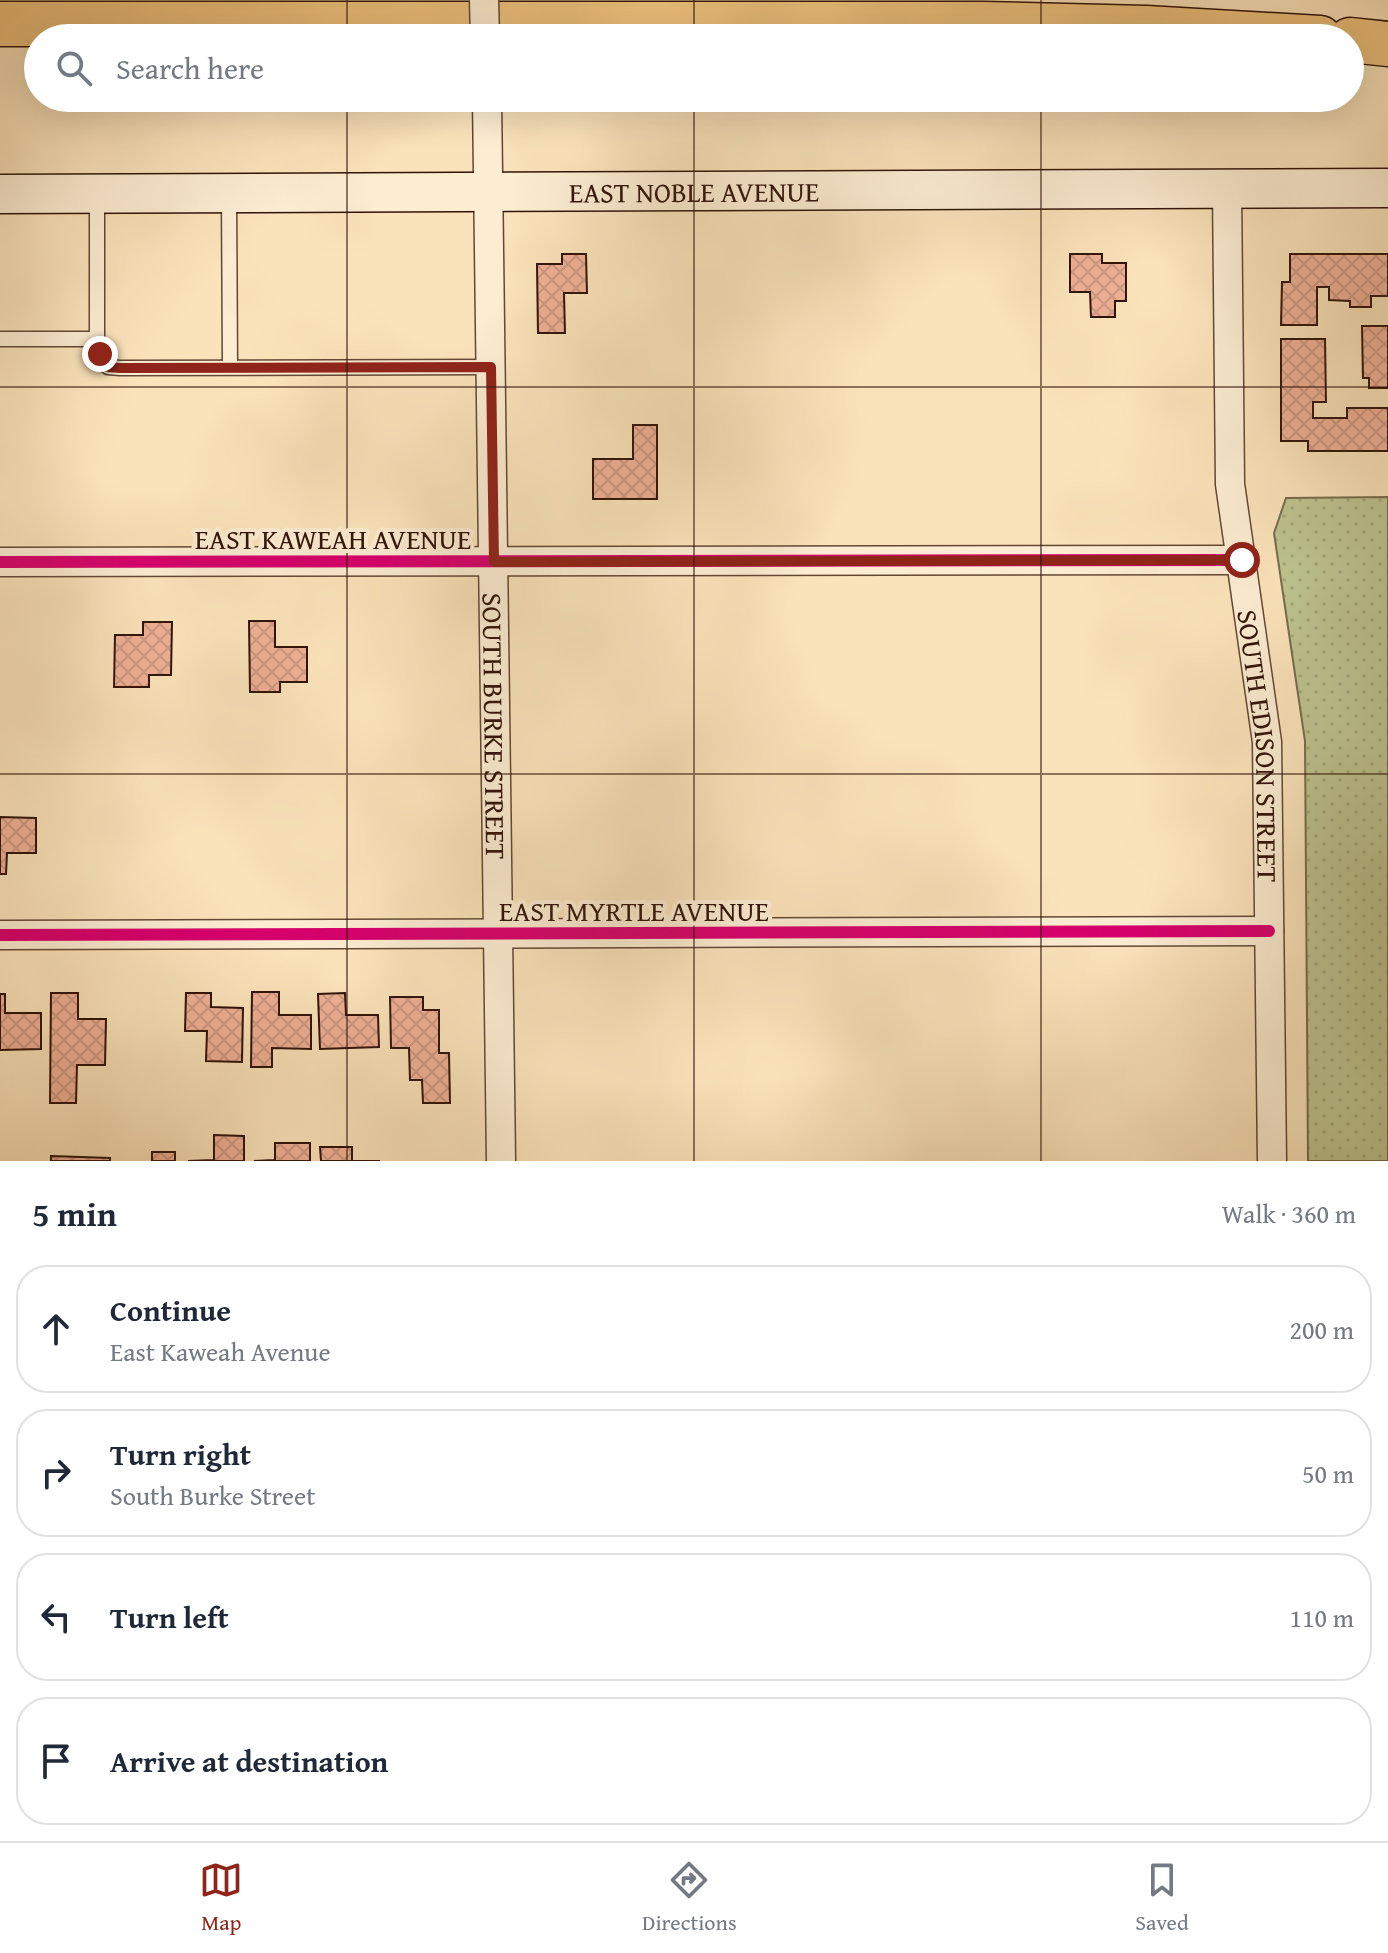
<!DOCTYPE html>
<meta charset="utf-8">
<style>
body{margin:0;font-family:"Gentium Book Plus",serif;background:#f6f6f7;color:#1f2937}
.stop{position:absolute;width:24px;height:24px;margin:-18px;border:6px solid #8f2418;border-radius:50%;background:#fff}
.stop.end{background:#8f2418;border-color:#fff;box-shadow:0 2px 8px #0008}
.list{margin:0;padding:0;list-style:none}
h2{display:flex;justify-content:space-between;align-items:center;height:104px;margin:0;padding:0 32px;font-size:34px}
h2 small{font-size:26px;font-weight:400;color:#747a83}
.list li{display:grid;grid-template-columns:52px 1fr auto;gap:24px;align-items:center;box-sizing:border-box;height:128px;margin:0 16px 16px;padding:0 16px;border:2px solid #e0e1e3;border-radius:32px}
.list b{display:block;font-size:30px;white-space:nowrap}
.list p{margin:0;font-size:26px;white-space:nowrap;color:#747a83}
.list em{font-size:26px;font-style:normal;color:#747a83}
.icon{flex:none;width:44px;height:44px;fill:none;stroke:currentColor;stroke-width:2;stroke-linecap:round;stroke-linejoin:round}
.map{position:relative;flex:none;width:1388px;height:1161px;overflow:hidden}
.search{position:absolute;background:#fff;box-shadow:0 8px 32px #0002;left:24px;right:24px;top:24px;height:88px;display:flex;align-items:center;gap:20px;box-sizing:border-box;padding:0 28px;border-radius:44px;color:#747a83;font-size:30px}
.sheet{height:680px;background:#fff}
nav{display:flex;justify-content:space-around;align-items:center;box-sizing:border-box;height:112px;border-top:2px solid #e0e1e3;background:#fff;font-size:22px;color:#747a83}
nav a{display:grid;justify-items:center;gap:4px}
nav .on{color:#8f2418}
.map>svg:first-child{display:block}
.grass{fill:url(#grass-dots);stroke:#766c4c;stroke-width:2}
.building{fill:url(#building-cross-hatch);stroke:#301407;stroke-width:2}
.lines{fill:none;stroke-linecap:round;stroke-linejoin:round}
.lane-casing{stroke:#624834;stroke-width:17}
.street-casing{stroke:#624834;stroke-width:31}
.secondary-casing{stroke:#301407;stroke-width:41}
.highway-casing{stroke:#301407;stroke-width:47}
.lane{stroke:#fcecd2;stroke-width:14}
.street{stroke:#fcecd2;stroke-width:28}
.secondary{stroke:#fcecd2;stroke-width:38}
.highway{stroke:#edc17d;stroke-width:44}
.street-bridge-casing{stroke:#624834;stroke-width:31;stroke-linecap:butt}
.street-bridge{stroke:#fcecd2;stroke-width:28}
.cycleway-casing{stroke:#fcecd2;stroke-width:17}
.cycleway{stroke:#d6006c;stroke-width:12}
.route{stroke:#8f2418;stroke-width:10}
.grid{fill:none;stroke:#301407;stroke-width:2;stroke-opacity:0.55}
.labels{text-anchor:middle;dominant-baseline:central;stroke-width:8;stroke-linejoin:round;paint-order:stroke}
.street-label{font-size:28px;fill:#301407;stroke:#fcecd2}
</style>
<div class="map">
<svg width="1388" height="1161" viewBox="0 0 1388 1161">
<defs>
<pattern id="grass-dots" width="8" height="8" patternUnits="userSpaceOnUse" patternTransform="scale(2)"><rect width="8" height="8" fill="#bdc390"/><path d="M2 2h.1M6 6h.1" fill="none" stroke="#a3a77b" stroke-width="1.8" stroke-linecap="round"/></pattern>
<pattern id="building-cross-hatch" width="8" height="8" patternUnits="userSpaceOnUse" patternTransform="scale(2)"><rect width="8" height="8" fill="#efb096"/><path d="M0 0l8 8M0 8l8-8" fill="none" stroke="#cd9680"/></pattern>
</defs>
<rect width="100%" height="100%" fill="#fae2ba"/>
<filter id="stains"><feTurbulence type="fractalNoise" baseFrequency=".0025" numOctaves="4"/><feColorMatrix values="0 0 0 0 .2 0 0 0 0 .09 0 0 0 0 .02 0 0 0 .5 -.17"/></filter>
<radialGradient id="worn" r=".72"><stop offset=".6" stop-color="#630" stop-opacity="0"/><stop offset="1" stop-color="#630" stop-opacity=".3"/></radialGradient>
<path class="grass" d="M1388 497V1161H1308L1305 741 1274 533 1286 498Z"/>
<path class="building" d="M562 254H586L587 293H564L565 333H538L537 264H562Z
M1070 254H1102V263H1126V301H1115V317H1091L1090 292H1070Z
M1290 254H1388V296H1371V307H1350V301L1329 300V287H1317V325H1281L1282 282H1290Z
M1362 326H1388V388H1369V378H1363Z
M1281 339H1325L1326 402H1313V418H1347V408H1388V451H1308V441H1281Z
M633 425H657V499H593V459H633Z
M249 621H275V647H307V682H280V692H250Z
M143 622H172L171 675H149V687H114L115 635H143Z
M0 817 36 818V853H7L6 874H0Z
M252 992H279V1015H311V1049L272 1048V1067H251Z
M51 993H78V1019H106L105 1065H77L76 1103H50Z
M186 993H211V1007L243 1008 242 1062 206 1061 207 1031H185Z
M345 993 346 1015H378L379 1047 320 1049 318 994Z
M0 994H5V1013H41V1049L0 1050Z
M390 997H423V1010H439V1053H449L450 1103H423L422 1080H410L409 1048H391Z
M214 1135 244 1136V1161H188L214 1160Z
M275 1143H310V1161H254L275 1160Z
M320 1147H352V1161H380H321Z
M152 1152H175V1161H152Z
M51 1156 110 1158V1161H51Z"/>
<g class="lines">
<g class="lane-casing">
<path id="lane" d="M229 194 230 368
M0 339H97V197
M97 339 100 354 108 367 120 368 491 367"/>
</g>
<g class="street-casing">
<g id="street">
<path id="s1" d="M487 98 501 1161"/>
<path id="s2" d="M1227 188 1230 484 1267 742 1272 1161"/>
<path d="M0 562 1242 560"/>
<path d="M0 935 1269 931"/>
</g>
</g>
<g class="secondary-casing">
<g id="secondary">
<path id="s3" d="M0 194 1388 188"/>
</g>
</g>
<g class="highway-casing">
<path id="highway" d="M0 24H983L1146 28 1320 38
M1350 40 1388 44"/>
</g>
<use href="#lane" class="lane"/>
<use href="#street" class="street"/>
<use href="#secondary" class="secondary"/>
<use href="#highway" class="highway"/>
<g class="street-bridge-casing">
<path id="street-bridge" d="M484 0 485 38"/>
</g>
<use href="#street-bridge" class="street-bridge"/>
<g class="cycleway-casing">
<path id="cycleway" d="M0 562 1242 560
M0 935 1269 931"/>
</g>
<use href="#cycleway" class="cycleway"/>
</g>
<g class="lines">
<path class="route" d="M100 354 108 367 120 368 491 367 494 562 1242 560"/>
</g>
<path class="grid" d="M347 0V38M694 0V38M1041 0V38M347 98V1161M694 98V1161M1041 98V1161M0 387H1388M0 774H1388"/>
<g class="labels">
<g class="street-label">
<text stroke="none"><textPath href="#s3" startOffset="694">EAST NOBLE AVENUE</textPath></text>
<text x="333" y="538">EAST KAWEAH AVENUE</text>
<text stroke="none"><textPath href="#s1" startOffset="628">SOUTH BURKE STREET</textPath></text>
<text stroke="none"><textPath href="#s2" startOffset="560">SOUTH EDISON STREET</textPath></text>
<text x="634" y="910">EAST MYRTLE AVENUE</text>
</g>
</g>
<rect width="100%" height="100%" filter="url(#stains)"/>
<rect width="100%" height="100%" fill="url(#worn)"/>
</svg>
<div class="stop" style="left:1242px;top:560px"></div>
<div class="stop end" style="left:100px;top:354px"></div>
<div class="search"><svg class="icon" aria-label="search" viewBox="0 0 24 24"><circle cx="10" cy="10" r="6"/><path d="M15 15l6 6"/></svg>Search here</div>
</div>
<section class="sheet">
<h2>5 min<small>Walk · 360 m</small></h2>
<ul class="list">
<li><svg class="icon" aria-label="ahead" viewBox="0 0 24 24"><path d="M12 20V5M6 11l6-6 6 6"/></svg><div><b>Continue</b><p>East Kaweah Avenue</p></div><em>200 m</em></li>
<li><svg class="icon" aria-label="right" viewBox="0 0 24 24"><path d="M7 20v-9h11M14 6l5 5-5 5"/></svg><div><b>Turn right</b><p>South Burke Street</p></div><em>50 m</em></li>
<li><svg class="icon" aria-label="left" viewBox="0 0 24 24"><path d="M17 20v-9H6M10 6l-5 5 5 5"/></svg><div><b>Turn left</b></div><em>110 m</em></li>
<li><svg class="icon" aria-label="arrive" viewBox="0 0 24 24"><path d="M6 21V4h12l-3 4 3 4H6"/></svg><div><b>Arrive at destination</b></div></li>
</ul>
</section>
<nav>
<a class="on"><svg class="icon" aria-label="map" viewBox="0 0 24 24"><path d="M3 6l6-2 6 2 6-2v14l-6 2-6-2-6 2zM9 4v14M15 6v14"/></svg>Map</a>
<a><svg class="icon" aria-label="directions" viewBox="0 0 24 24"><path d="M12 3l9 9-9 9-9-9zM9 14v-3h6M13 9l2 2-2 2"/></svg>Directions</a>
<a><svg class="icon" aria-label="saved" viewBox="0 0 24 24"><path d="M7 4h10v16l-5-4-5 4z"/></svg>Saved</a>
</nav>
